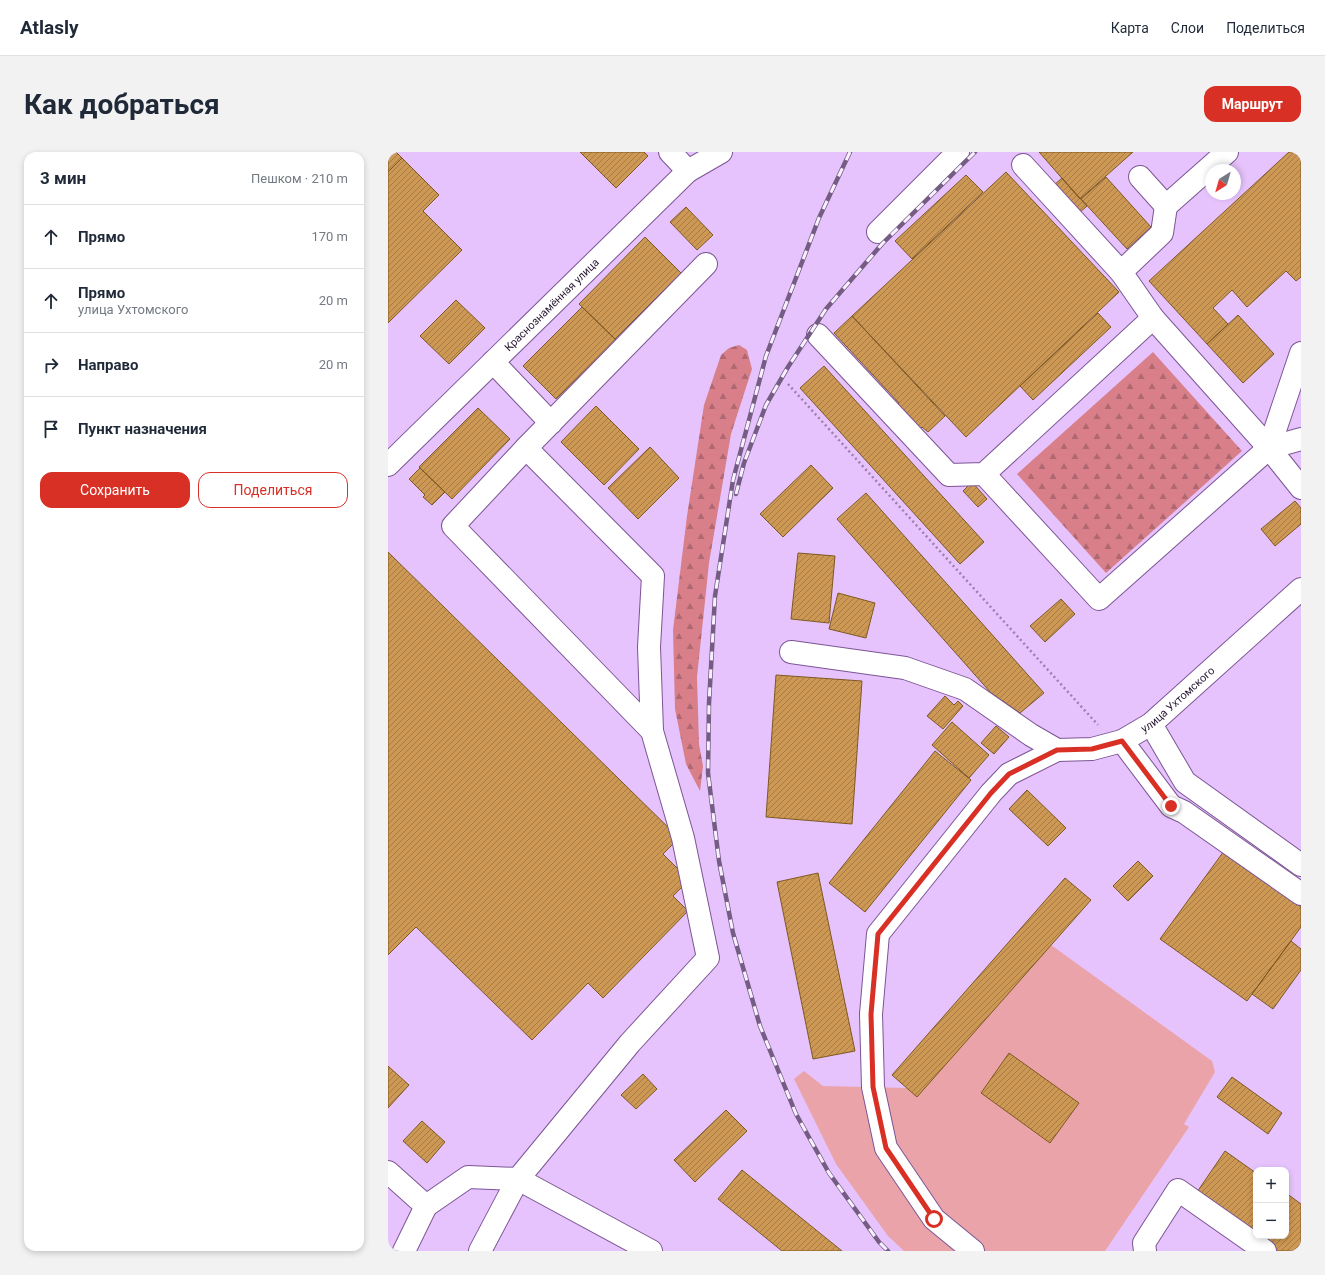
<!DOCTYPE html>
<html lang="ru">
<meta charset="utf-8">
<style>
body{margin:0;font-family:Roboto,sans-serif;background:#f2f2f3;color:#1f2937}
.controls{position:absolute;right:12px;bottom:12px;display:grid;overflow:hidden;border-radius:8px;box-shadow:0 2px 6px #0003}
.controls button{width:36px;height:36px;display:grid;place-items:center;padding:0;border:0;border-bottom:1px solid #e0e1e3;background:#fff;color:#1f2937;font:20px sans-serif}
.compass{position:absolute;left:817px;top:12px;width:36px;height:36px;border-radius:50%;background:#fff;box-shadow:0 2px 6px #0003;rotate:217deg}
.stop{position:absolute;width:12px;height:12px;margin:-9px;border:3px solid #d93025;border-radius:50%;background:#fff}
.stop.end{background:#d93025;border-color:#fff;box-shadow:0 1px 4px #0008}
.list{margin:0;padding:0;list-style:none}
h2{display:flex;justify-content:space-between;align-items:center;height:52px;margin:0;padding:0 16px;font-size:17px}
h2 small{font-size:13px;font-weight:400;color:#747a83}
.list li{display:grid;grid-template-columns:26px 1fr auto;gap:12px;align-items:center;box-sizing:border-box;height:64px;padding:0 16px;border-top:1px solid #e0e1e3}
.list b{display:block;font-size:15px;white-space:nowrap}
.list p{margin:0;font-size:13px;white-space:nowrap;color:#747a83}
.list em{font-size:13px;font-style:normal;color:#747a83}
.actions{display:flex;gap:8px;padding:12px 16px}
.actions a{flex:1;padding:9px 0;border:1px solid #d93025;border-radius:12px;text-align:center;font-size:14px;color:#d93025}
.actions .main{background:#d93025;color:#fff}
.icon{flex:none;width:22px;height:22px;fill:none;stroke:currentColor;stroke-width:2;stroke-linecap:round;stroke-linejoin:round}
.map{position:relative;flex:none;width:913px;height:1099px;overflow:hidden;border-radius:12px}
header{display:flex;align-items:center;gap:24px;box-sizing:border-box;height:56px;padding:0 20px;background:#fff;border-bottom:1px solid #e0e1e3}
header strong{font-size:19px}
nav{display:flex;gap:22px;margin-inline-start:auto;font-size:14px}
.intro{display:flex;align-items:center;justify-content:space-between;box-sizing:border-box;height:96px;padding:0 24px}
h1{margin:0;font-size:28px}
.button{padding:10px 18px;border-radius:12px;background:#d93025;color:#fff;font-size:14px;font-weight:700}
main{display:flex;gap:24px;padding:0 24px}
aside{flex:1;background:#fff;border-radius:12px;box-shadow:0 2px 6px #0003}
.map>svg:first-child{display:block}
.grass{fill:#eba3aa}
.forest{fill:url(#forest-firs)}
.building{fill:url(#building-hatch);stroke:#7e5822}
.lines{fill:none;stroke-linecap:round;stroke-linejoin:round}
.minor-casing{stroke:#7d5595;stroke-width:24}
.path{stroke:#9b7fac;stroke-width:2.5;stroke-dasharray:2 3;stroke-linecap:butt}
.minor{stroke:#fff;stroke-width:22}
.rail-casing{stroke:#745c83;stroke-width:4.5}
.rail{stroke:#f8f0fe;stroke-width:3;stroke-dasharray:9;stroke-linecap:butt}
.route{stroke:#d93025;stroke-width:5}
.labels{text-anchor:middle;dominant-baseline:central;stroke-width:3;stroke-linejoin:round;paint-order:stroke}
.street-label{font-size:11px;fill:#271631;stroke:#f8f0fe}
</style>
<header>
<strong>Atlasly</strong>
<nav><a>Карта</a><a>Слои</a><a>Поделиться</a></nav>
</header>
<div class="intro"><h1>Как добраться</h1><a class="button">Маршрут</a></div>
<main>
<aside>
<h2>3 мин<small>Пешком · 210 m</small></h2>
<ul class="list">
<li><svg class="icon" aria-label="ahead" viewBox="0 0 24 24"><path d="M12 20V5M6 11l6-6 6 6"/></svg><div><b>Прямо</b></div><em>170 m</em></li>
<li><svg class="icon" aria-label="ahead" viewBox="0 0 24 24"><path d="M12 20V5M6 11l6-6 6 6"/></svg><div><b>Прямо</b><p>улица Ухтомского</p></div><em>20 m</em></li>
<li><svg class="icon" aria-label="right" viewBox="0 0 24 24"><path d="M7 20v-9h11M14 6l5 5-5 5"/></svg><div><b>Направо</b></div><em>20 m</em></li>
<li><svg class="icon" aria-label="arrive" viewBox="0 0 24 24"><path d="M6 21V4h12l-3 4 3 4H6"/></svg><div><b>Пункт назначения</b></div></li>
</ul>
<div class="actions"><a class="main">Сохранить</a><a>Поделиться</a></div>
</aside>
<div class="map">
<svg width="913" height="1099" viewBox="0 0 913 1099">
<defs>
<pattern id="forest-firs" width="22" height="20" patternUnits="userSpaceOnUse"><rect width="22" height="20" fill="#d87f8a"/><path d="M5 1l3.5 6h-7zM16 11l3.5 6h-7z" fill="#af6771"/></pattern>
<pattern id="building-hatch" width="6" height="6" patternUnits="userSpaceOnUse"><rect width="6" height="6" fill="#cd9853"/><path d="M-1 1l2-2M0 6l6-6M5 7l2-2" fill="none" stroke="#a67b45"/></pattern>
</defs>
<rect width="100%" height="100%" fill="#e6c3fc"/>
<path class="grass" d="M663 793 824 909 827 920 796 972 801 975 717 1099H516L500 1084 448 1012 406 927 416 919 435 934 518 936Z"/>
<path class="forest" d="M351 193 359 198 364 217 343 282 321 411 309 525 311 592 315 614 312 639 298 612 287 557 285 478 299 364 316 253 333 203 341 196Z
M765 200 854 299 718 421 629 322Z"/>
<path class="building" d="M0 0H8L14 6 0 20Z
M192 0H256L260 4 228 36Z
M651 0H745L692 47Z
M901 0H913V125L908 129 898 119 859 155 844 138 825 156 840 172 819 192 761 129Z
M14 6 51 43 35 59 74 98 0 171V20Z
M618 20 731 140 578 285 464 164Z
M578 23 595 40 524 107 507 89Z
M718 25 763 75 739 97 693 47Z
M674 26 699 54 690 62 665 34Z
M298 55 325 83 309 98 282 70Z
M257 85 293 121 227 187 191 152Z
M68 148 97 176 61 212 32 184Z
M194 155 228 188 168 247 135 214Z
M710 161 723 175 645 248 632 234Z
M850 163 886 202 855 231 819 192Z
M464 164 557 264 540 280 534 275 531 278 508 254 511 251 446 181Z
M436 214 596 390 572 412 412 236Z
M208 254 251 297 216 333 173 290Z
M90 256 122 287 64 347 31 315Z
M262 295 291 326 250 367 220 336Z
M423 313 445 336 395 385 372 362Z
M32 316 57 340 44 353 35 345 37 343 21 327Z
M584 330 599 347 590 355 575 339Z
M478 341 656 541 632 561 603 541 449 367Z
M907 349 913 356V372L887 394 873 377Z
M0 400 291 686 275 702 301 728 285 744 300 759 215 846 200 831 144 888 28 775 0 803Z
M410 401 447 404 441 471 403 467Z
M450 441 487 451 478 486 441 477Z
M673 447 687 462 657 490 642 474Z
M388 523 474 529 464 672 378 665Z
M557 544 566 553 570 549 575 554 555 577 539 564Z
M564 570 601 603 581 626 544 593Z
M608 574 621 585 606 602 593 591Z
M547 599 583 628 477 760 441 731Z
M639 638 678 676 660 694 621 657Z
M836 699 913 755V775L859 849 772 787Z
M750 709 765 724 740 749 725 734Z
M430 721 467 899 425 907 389 730Z
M677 726 703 748 529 945 504 923Z
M903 789 913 797V818L885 857 864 842Z
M621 901 691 951 662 991 593 941Z
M0 914 21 933 0 956Z
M255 922 269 937 248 957 233 943Z
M844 925 894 961 880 982 829 945Z
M338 958 359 979 307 1030 286 1008Z
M34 969 57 990 39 1011 15 989Z
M837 999 868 1021V1084H898V1041L913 1052V1099H888L807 1043Z
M354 1018 454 1099H394L330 1047Z"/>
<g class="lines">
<g class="minor-casing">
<g id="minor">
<path d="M282 0 300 19"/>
<path d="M635 13 733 120"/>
<path d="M752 25 778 54 839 0"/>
<path d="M490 80 570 0"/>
<path d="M765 166 733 120 774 81 778 54"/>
<path d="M430 183 561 323 596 322 765 166 881 296 913 336"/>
<path d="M105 210 163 271"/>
<path d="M138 296 265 424 261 495 264 579"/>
<path d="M881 296 913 287"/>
<path id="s1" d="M0 313 300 19 333 0"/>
<path d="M596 322 711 447 881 296 913 201"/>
<path id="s2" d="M403 500 517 516 577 537 643 583 669 598 704 597 734 589 763 572 913 437"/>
<path d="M763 572 797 630 913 713"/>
<path d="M734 589 783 654 796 660 913 742"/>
<path d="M0 1020 38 1054 16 1099"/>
<path d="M38 1054 80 1025 130 1027 263 1099"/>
<path d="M92 1099 130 1027 242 891 320 806 295 686 264 579 65 374 138 296 318 112"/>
<path d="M585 1099 546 1067 498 996 485 935 483 862 490 782 603 641 621 622 669 598"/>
<path d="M757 1099 756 1091 790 1038 877 1099"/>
</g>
</g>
<path class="path" d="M400 232 710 573"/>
<use href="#minor" class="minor"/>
<g class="rail-casing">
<path id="rail" d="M462 0 431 66 378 204 345 328 327 444 321 551 320 621 331 709 345 781 372 874 408 962 441 1021 491 1090 500 1099
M348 342 356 311 378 253 400 215 438 157 494 92 587 0"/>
</g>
<use href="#rail" class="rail"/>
</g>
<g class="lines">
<path class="route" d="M546 1067 498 996 485 935 483 862 490 782 603 641 621 622 669 598 704 597 734 589 783 654"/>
</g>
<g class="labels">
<g class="street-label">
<text stroke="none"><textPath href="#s1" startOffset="229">Краснознамённая улица</textPath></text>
<text stroke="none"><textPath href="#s2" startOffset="425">улица Ухтомского</textPath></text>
</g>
</g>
</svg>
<div class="controls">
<button>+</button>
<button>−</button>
</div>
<svg class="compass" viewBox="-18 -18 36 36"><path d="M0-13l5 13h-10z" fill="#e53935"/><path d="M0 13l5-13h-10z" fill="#747a83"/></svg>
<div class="stop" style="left:546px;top:1067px"></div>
<div class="stop end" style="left:783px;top:654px"></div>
</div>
</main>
